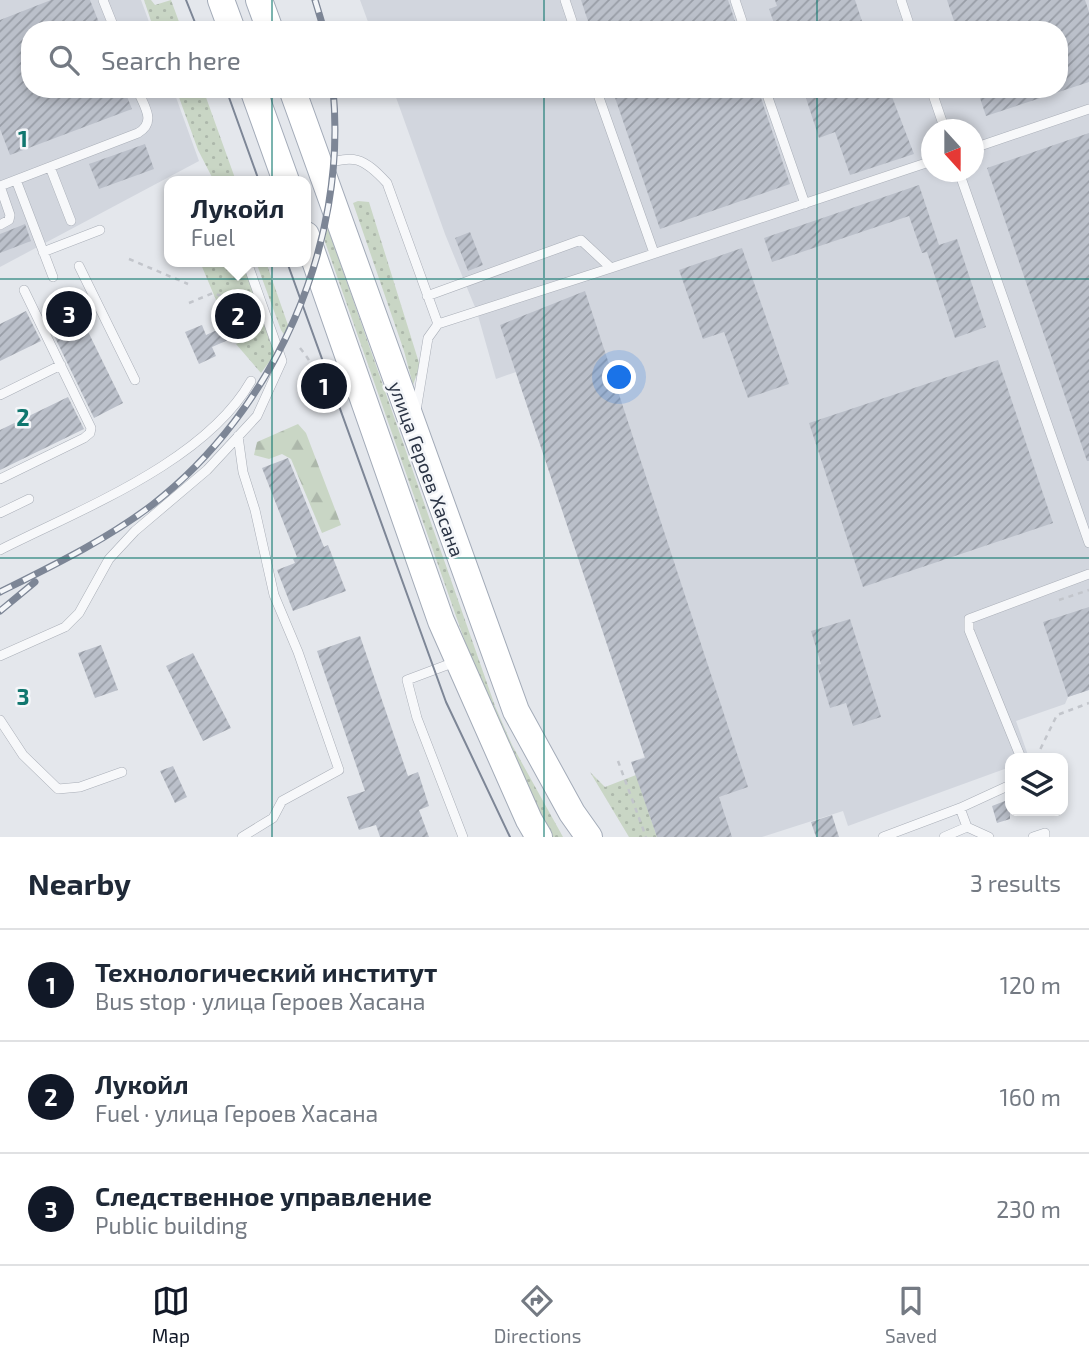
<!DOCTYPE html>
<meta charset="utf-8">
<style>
body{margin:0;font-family:"Exo 2",sans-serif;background:#f6f6f7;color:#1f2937}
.controls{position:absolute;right:21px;bottom:21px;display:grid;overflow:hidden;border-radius:14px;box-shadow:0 4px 10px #0003}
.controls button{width:63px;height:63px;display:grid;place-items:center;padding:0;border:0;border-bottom:2px solid #e0e1e3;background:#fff;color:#1f2937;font:35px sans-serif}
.compass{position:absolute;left:921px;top:119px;width:63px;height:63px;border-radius:50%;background:#fff;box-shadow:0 4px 10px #0003;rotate:159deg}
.you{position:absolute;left:620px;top:378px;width:24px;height:24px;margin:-18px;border:5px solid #fff;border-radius:50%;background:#1a73e8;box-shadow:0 0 0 10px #1a73e833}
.badge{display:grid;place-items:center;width:46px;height:46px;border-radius:50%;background:#111827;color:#fff;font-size:23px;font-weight:700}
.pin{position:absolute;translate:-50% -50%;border:4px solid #fff;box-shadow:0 2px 7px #0006}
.popup{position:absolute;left:164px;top:176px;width:147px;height:91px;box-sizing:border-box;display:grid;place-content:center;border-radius:14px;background:#fff;filter:drop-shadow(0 2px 5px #0005);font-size:23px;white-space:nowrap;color:#747a83}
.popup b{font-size:26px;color:#1f2937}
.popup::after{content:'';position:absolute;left:50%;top:100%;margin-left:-14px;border:14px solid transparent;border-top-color:#fff}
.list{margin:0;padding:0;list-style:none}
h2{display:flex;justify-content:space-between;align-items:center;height:91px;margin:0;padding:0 28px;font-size:30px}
h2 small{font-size:23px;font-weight:400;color:#747a83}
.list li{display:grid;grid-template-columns:46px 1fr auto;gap:21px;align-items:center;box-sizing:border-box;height:112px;padding:0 28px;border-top:2px solid #e0e1e3}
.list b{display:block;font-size:26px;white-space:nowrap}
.list p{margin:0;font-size:23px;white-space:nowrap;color:#747a83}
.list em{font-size:23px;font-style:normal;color:#747a83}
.icon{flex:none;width:38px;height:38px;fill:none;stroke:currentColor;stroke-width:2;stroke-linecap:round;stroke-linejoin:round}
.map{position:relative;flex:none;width:1089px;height:837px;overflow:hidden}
.search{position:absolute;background:#fff;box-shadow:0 4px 10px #0003;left:21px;right:21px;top:21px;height:77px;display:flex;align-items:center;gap:18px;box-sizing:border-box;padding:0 24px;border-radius:28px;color:#747a83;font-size:26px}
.sheet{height:427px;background:#fff}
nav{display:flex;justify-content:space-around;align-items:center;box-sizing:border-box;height:98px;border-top:2px solid #e0e1e3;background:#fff;font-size:19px;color:#747a83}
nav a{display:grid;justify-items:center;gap:4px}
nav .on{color:#111827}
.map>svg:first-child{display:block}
.built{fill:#d2d6de;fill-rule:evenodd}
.grass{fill:url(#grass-dots)}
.forest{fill:url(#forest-firs)}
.building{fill:url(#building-hatch)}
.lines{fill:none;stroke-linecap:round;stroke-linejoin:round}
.lane-casing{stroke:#a9aeb7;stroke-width:10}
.primary-casing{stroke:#a3abb8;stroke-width:28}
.path{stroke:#c2c5cb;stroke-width:2.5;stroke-dasharray:5 5;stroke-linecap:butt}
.lane{stroke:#f7f8fa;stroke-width:9}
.primary{stroke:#fff;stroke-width:26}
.tram{stroke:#7d8696;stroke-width:2}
.rail-casing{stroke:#7d8696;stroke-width:7}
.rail{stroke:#f4f6f9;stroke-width:4.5;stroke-dasharray:13;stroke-linecap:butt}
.grid{fill:none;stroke:#0f766e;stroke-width:2;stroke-opacity:0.55}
.labels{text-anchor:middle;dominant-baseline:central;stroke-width:5;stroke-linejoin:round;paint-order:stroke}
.street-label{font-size:19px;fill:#2b3445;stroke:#f4f6f9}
.grid-label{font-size:23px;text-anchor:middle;font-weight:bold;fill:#0f766e;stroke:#f4f6f9;stroke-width:5;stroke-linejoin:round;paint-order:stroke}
</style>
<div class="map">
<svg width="1089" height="837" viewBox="0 0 1089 837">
<defs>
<pattern id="grass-dots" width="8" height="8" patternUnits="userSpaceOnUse" patternTransform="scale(1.75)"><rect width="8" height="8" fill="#c9d6c5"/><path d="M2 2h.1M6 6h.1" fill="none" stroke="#adb8ab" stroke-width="1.8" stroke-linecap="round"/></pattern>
<pattern id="forest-firs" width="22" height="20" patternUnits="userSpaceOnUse" patternTransform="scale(1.75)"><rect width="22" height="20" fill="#c9d6c5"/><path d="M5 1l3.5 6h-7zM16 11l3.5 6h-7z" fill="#adb8ab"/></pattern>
<pattern id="building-hatch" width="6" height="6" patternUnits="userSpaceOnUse" patternTransform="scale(1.75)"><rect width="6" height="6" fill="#bbc0ca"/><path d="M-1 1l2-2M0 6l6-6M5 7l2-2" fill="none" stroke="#989da6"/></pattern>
</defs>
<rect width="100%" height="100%" fill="#e4e7ec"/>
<path class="built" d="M0 0H141L152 30H30V89H173L199 161 0 267Z
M360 0H1089V690L1068 697 1065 704 1016 721 1029 758H1010V767L848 826 843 811 762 837H657L631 762 645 757 516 372 496 379 477 312 445 234 393 89H1059V30H371ZM932 130H974V172H932Z"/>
<path class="grass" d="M144 0H151L155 5 171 0 182 30H154Z
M176 89H203L236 181H214L198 150Z
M358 201 369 202 420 366 413 385 404 351 353 203Z
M328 228 495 706 512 745 563 837H550L491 716 324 239Z
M200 262H243L275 354 261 373 236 344 256 335 242 305 222 314Z
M256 262H266L289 328 285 336 281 330Z
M590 772 605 787 636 775 657 837H629Z"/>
<path class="forest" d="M298 424 306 433 341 525 322 533 291 459 282 454 269 459 254 455 257 442Z"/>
<path class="building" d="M51 0H90L102 30H30V89H124L132 109 10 155 0 129V20Z
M581 0H728L738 30H591Z
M775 0H855L865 30H785L783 23 775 26 769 9 777 6Z
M947 0H1085L1089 12V82L986 116 977 89H1059V30H957Z
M612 89H758L790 184 660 229Z
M803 89H889L914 154 850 175 835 132 819 138Z
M1089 133V461H1087L987 168Z
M145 144 154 169 99 189 89 164Z
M919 185 939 245 957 239 986 327 955 338 927 252 922 253 909 216 772 262 764 238Z
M25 224 31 241 0 253V234Z
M470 232 483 265 468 271 455 238Z
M742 248 789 384 748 398 724 332 703 339 679 270Z
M585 291 748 787 719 797 732 837H657L631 762 645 758 500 325Z
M75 305 123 403 94 418 46 319Z
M242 306 255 335 238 343 235 337 212 347 216 356 199 364 185 332 202 325 206 335 230 324 225 314Z
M26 311 41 341 0 361V324Z
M998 360 1053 523 863 587 809 423Z
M68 397 84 429 0 470V430Z
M288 458 324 547 328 545 346 591 293 611 277 570 295 563 293 559 297 557 262 468Z
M1089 607V690L1068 697 1043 622Z
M850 619 881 717 853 726 846 703 830 708 817 665 821 664 811 631Z
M360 636 408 776 418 772 429 806 419 810 429 837H380L376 825 359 830 347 797 365 791 317 651Z
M101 645 118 690 95 698 78 653Z
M193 653 231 728 203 741 166 666Z
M173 766 187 797 175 803 160 771Z
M1010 799V819L997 823 992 806Z
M832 815 839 837H816L811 822Z"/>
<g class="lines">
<g class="lane-casing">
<path id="lane" d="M103 0 115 30
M565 0 575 30
M735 0 745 30
M901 0 911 30
M596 89 654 253
M765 89 805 204
M931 89 945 130
M974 148 1089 109
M321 166C353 153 364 158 387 183L438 324
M50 167 71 221
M959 172 1089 543
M16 180 53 277
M0 186 138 133C157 122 144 106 137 89
M0 225 9 220 10 215 0 186
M43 252 100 230
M79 266 135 380
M611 268 932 161
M0 395 61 365
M416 411 428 338 438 324 611 268 581 240 427 296
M238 436 243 472 255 510 274 595 298 652 339 770 282 801 273 818 242 837
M0 479 84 438 90 433 91 428 24 290
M0 513 29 499
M0 550C81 509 205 462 251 381
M0 656 65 627 79 613 109 559 135 531 207 470 257 416 282 361 247 262
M455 662 407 680 417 718 463 837
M0 720 23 755 58 789 80 787 122 772
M1021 758 969 630V619L1089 574
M967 827 989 837
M883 837 960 808
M944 837 967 827 960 808 1010 785
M1033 837 1045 833V837"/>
</g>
<g class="primary-casing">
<path id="primary" d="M221 0 232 30
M259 0 270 30
M253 89 286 181
M292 89 516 711 572 813 589 837
M306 235 441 621 529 820 539 837"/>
</g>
<path class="path" d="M129 259 188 284
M189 303 213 293 241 303 250 310
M45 307 78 294
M300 348C314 365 323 383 320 404
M1059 600 1089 590
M1036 758 1057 715 1089 703
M618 761 646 837"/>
<use href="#lane" class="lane"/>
<use href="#primary" class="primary"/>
<path class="tram" d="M186 0 198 30
M226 89 259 181
M287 262 446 702 510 837"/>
<g class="rail-casing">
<path id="rail" d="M315 0 324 30
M0 592C52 566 106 540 152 505 275 410 348 244 333 89
M0 611 35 582"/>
</g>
<use href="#rail" class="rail"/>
</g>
<path class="grid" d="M272 0V30M544 0V30M817 0V30M272 89V837M544 89V837M817 89V837M0 279H1089M0 558H1089"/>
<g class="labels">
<g class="street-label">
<text transform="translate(427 469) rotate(70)">улица Героев Хасана</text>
</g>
</g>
<g class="grid-label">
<text x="23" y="147">1</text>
<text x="23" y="426">2</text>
<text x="23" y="705">3</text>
</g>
</svg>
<div class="controls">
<button><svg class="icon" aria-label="layers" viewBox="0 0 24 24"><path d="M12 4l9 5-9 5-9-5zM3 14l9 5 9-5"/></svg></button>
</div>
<svg class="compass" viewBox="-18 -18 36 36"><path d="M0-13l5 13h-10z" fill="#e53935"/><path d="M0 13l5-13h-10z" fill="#747a83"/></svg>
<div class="you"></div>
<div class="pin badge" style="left:324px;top:386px">1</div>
<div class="pin badge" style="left:238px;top:316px">2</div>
<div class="popup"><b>Лукойл</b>Fuel</div>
<div class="pin badge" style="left:69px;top:314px">3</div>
<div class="search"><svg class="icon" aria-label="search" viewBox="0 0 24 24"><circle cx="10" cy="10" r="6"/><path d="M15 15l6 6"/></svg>Search here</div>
</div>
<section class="sheet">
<h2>Nearby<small>3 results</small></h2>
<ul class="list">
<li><span class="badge">1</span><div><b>Технологический институт</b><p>Bus stop · улица Героев Хасана</p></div><em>120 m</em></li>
<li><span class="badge">2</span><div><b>Лукойл</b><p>Fuel · улица Героев Хасана</p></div><em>160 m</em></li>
<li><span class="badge">3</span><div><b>Следственное управление</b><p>Public building</p></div><em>230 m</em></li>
</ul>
</section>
<nav>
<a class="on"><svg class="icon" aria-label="map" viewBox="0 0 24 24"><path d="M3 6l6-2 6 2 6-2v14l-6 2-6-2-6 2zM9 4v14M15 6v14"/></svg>Map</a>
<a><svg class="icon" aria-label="directions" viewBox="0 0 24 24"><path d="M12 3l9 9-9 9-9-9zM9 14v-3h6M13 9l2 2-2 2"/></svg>Directions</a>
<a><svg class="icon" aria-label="saved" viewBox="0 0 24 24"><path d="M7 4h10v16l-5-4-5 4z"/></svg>Saved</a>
</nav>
